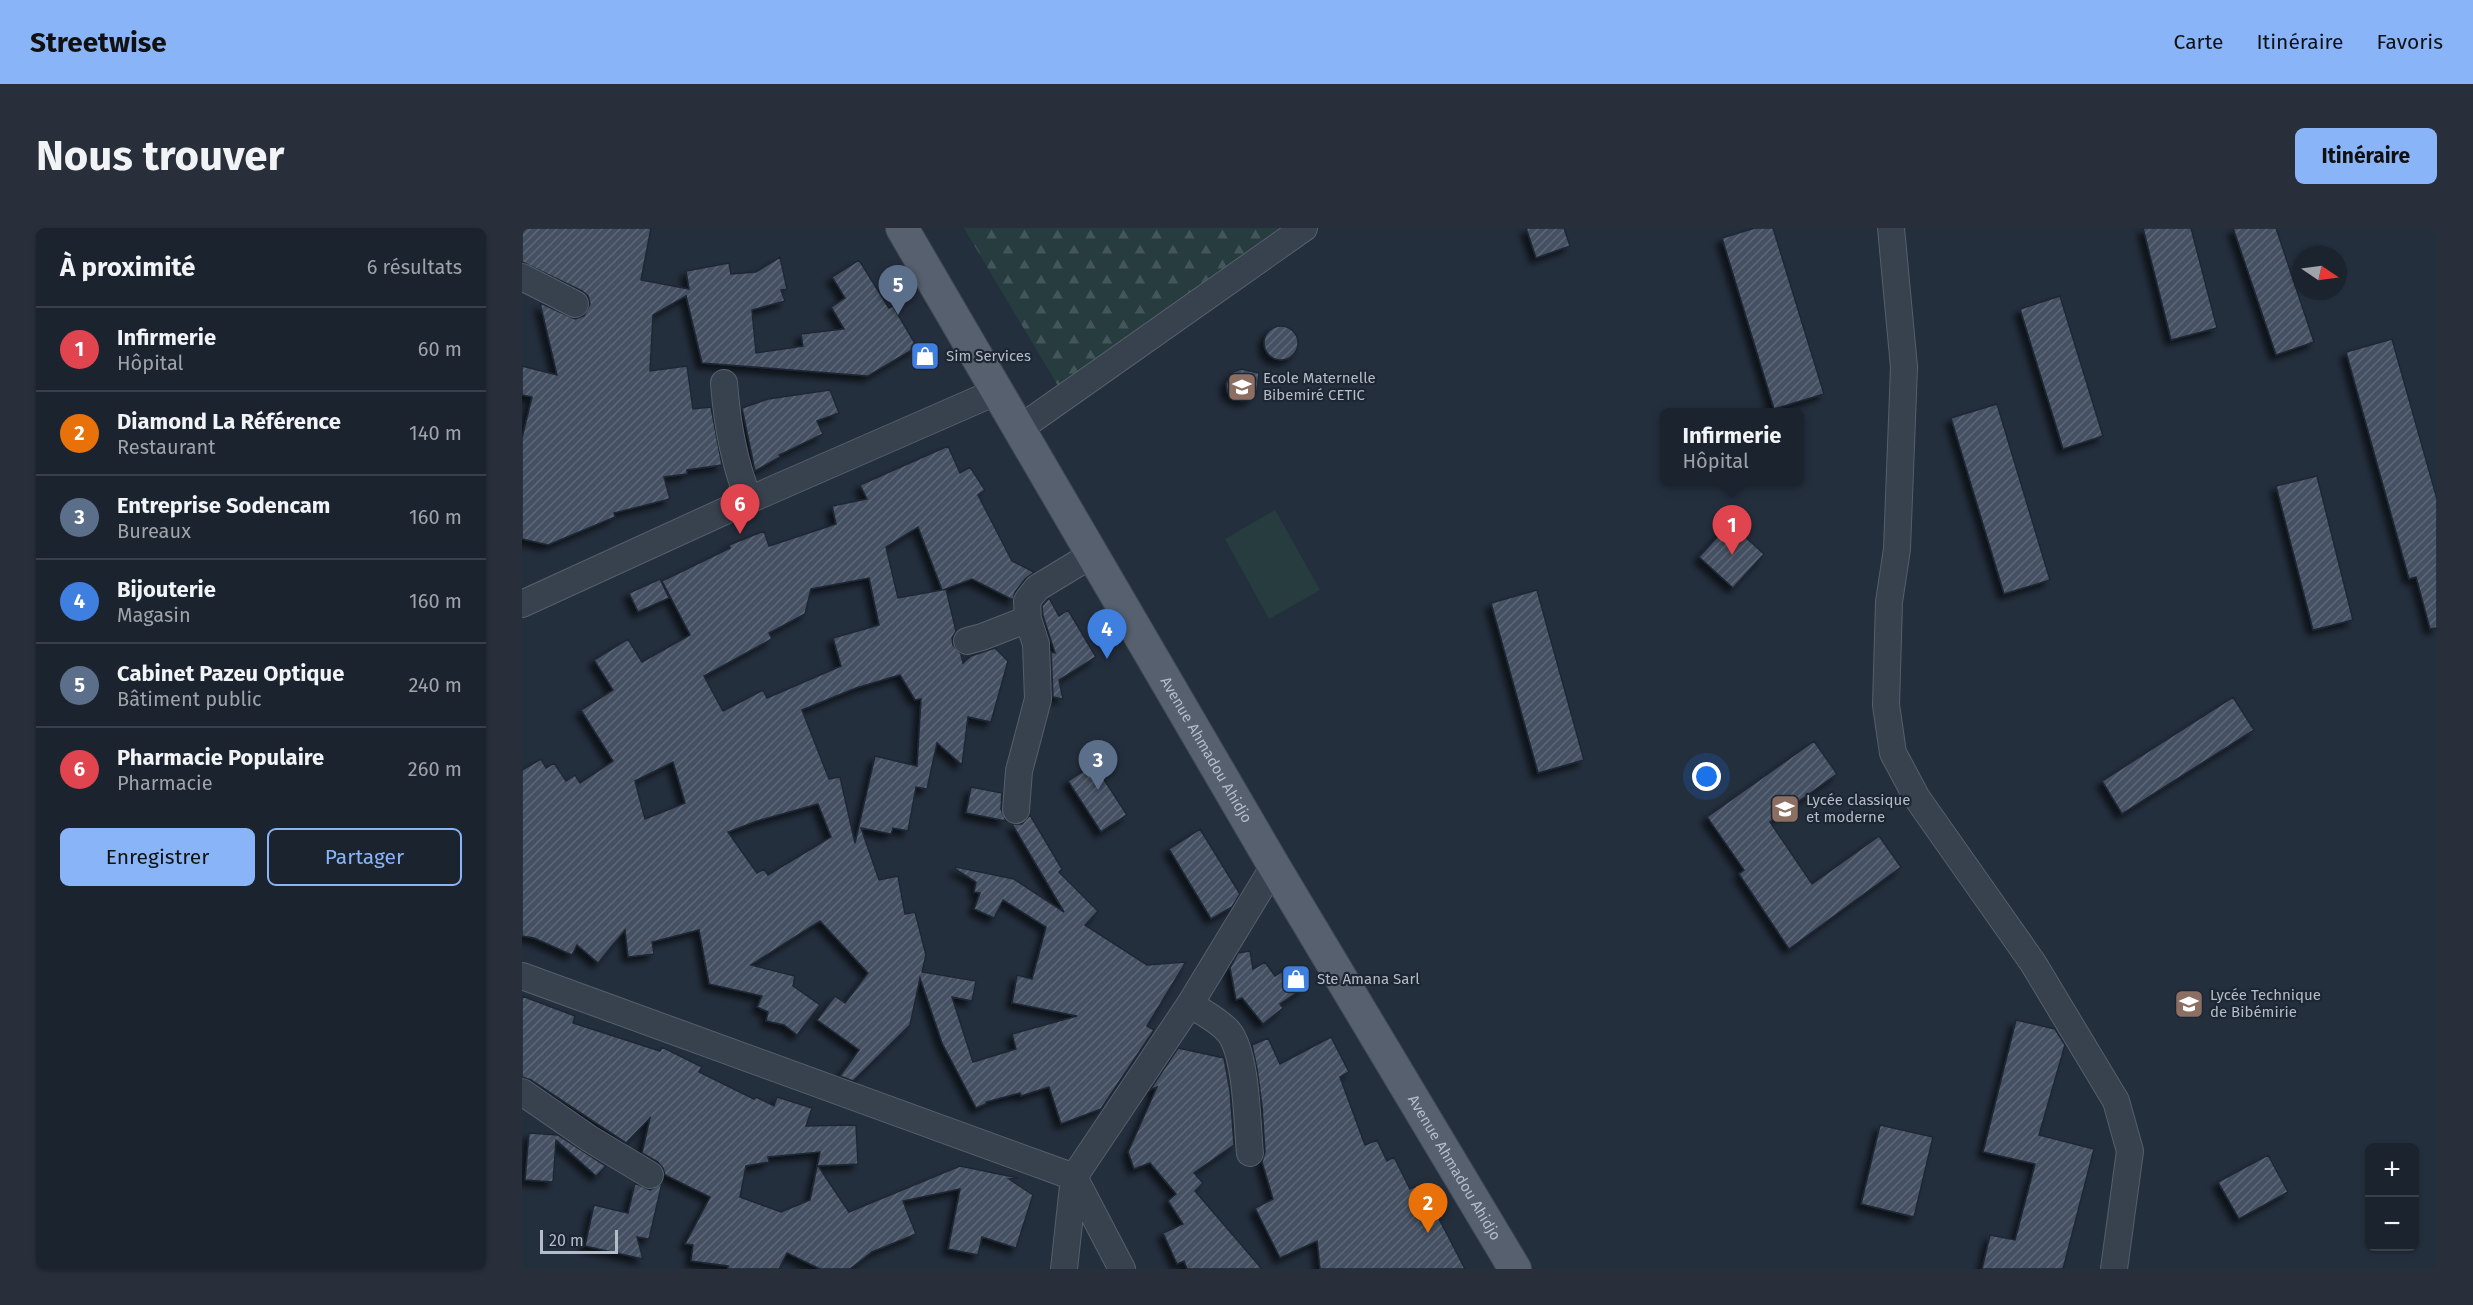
<!DOCTYPE html>
<html lang="fr">
<meta charset="utf-8">
<style>
body{margin:0;font-family:"Fira Sans",sans-serif;background:#282f3a;color:#f1f3f6}
.controls{position:absolute;right:18px;bottom:18px;display:grid;overflow:hidden;border-radius:9px;box-shadow:0 2px 4px #0004}
.controls button{width:54px;height:54px;display:grid;place-items:center;padding:0;border:0;border-bottom:2px solid #39404a;background:#1b232e;color:#f1f3f6;font:30px sans-serif}
.compass{position:absolute;left:1771px;top:18px;width:54px;height:54px;border-radius:50%;background:#1b232e;box-shadow:0 2px 4px #0004;rotate:103deg}
.scale{position:absolute;left:18px;bottom:15px;width:78px;box-sizing:border-box;padding-left:6px;border:3px solid #b4bcc9;border-top:0;font-size:16px;line-height:21px;white-space:nowrap;color:#b4bcc9;-webkit-text-stroke:4px #1d2633;paint-order:stroke}
.you{position:absolute;left:1185px;top:549px;width:21px;height:21px;margin:-15px;border:4px solid #fff;border-radius:50%;background:#1a73e8;box-shadow:0 0 0 9px #1a73e833}
.badge{display:grid;place-items:center;width:39px;height:39px;border-radius:50%;background:#8ab4f8;color:#fff;font-size:20px;font-weight:700}
.pin{position:absolute;translate:-50% -50px;filter:drop-shadow(0 2px 3px #0008)}
.pin::after{content:'';position:absolute;top:32px;width:21px;height:18px;background:inherit;clip-path:polygon(0 0,100% 0,50% 100%)}
.popup{position:absolute;left:1138px;top:180px;width:144px;height:78px;box-sizing:border-box;display:grid;place-content:center;border-radius:9px;background:#1b232e;filter:drop-shadow(0 2px 4px #0005);font-size:20px;white-space:nowrap;color:#a0a4aa}
.popup b{font-size:22px;color:#f1f3f6}
.popup::after{content:'';position:absolute;left:50%;top:100%;margin-left:-12px;border:12px solid transparent;border-top-color:#1b232e}
.list{margin:0;padding:0;list-style:none}
h2{display:flex;justify-content:space-between;align-items:center;height:78px;margin:0;padding:0 24px;font-size:26px}
h2 small{font-size:20px;font-weight:400;color:#a0a4aa}
.list li{display:grid;grid-template-columns:39px 1fr auto;gap:18px;align-items:center;box-sizing:border-box;height:84px;padding:0 24px;border-top:2px solid #39404a}
.list b{display:block;font-size:22px;white-space:nowrap}
.list p{margin:0;font-size:20px;white-space:nowrap;color:#a0a4aa}
.list em{font-size:20px;font-style:normal;color:#a0a4aa}
.actions{display:flex;gap:12px;padding:18px 24px}
.actions a{flex:1;padding:14px 0;border:2px solid #8ab4f8;border-radius:9px;text-align:center;font-size:21px;color:#8ab4f8}
.actions .main{background:#8ab4f8;color:#111}
.map{position:relative;flex:none;width:1915px;height:1041px;overflow:hidden;border-radius:9px}
header{display:flex;align-items:center;gap:36px;box-sizing:border-box;height:84px;padding:0 30px;background:#8ab4f8;color:#111}
header strong{font-size:28px}
nav{display:flex;gap:33px;margin-inline-start:auto;font-size:21px}
.intro{display:flex;align-items:center;justify-content:space-between;box-sizing:border-box;height:144px;padding:0 36px}
h1{margin:0;font-size:42px}
.button{padding:15px 27px;border-radius:9px;background:#8ab4f8;color:#111;font-size:21px;font-weight:700}
main{display:flex;gap:36px;padding:0 36px}
aside{flex:1;background:#1b232e;border-radius:9px;box-shadow:0 2px 4px #0004}
.map>svg:first-child{display:block}
.forest{fill:url(#forest-firs)}
.pitch{fill:#263c3f}
.building{fill:url(#building-hatch);stroke:#1f2835;stroke-width:1.5;fill-rule:evenodd;filter:url(#shadow)}
.lines{fill:none;stroke-linecap:round;stroke-linejoin:round}
.minor-casing{stroke:#565f6c;stroke-width:28}
.major-casing{stroke:#414a57;stroke-width:34}
.minor{stroke:#38414e;stroke-width:26}
.major{stroke:#56606e;stroke-width:32}
.labels{text-anchor:middle;dominant-baseline:central;stroke-width:4.5;stroke-linejoin:round;paint-order:stroke}
.poi-label{font-size:15px;fill:#b4bcc9;stroke:#1d2633;text-anchor:start}
.street-label{font-size:15px;fill:#b4bcc9;stroke:#1d2633}
</style>
<header>
<strong>Streetwise</strong>
<nav><a>Carte</a><a>Itinéraire</a><a>Favoris</a></nav>
</header>
<div class="intro"><h1>Nous trouver</h1><a class="button">Itinéraire</a></div>
<main>
<aside>
<h2>À proximité<small>6 résultats</small></h2>
<ul class="list">
<li><span class="badge" style="background:#e0444e">1</span><div><b>Infirmerie</b><p>Hôpital</p></div><em>60 m</em></li>
<li><span class="badge" style="background:#e8710a">2</span><div><b>Diamond La Référence</b><p>Restaurant</p></div><em>140 m</em></li>
<li><span class="badge" style="background:#5c6f8a">3</span><div><b>Entreprise Sodencam</b><p>Bureaux</p></div><em>160 m</em></li>
<li><span class="badge" style="background:#3f7fe0">4</span><div><b>Bijouterie</b><p>Magasin</p></div><em>160 m</em></li>
<li><span class="badge" style="background:#5c6f8a">5</span><div><b>Cabinet Pazeu Optique</b><p>Bâtiment public</p></div><em>240 m</em></li>
<li><span class="badge" style="background:#e0444e">6</span><div><b>Pharmacie Populaire</b><p>Pharmacie</p></div><em>260 m</em></li>
</ul>
<div class="actions"><a class="main">Enregistrer</a><a>Partager</a></div>
</aside>
<div class="map">
<svg width="1915" height="1041" viewBox="0 0 1915 1041">
<defs>
<pattern id="forest-firs" width="22" height="20" patternUnits="userSpaceOnUse" patternTransform="scale(1.5)"><rect width="22" height="20" fill="#263c3f"/><path d="M5 1l3.5 6h-7zM16 11l3.5 6h-7z" fill="#435659"/></pattern>
<pattern id="building-hatch" width="6" height="6" patternUnits="userSpaceOnUse" patternTransform="scale(1.5)"><rect width="6" height="6" fill="#455162"/><path d="M-1 1l2-2M0 6l6-6M5 7l2-2" fill="none" stroke="#5d6877"/></pattern>
<filter id="shadow"><feDropShadow dx="-5.5" dy="5.5" stdDeviation="3" flood-color="#0009"/></filter>
</defs>
<rect width="100%" height="100%" fill="#242f3e"/>
<path class="forest" d="M442 0H787L545 173Z"/>
<path class="pitch" d="M753 282 798 362 747 391 703 311Z"/>
<path class="building" d="M0 0H129L119 52 167 61 164 43 207 35 209 46 234 44 258 29 265 61 259 62 263 73 230 82 234 125 281 118 279 106 322 101 309 79 323 70 310 49 337 32 367 80 371 78 395 119 346 148 180 135 164 68 131 87 128 143 165 138 171 181 189 179 200 237 165 242V246L142 249 148 271 92 285 93 289 26 317 0 311V210L10 169 0 167V138L35 147 18 75 53 91 62 88 68 76 66 68 60 63 0 34Z
M1004 0H1042L1048 18 1014 30Z
M1233 0H1251L1302 166 1252 181 1200 10Z
M1621 0H1669L1695 100 1649 112Z
M1711 0H1754L1792 114 1754 127Z
M1538 68 1581 208 1541 221 1498 81Z
M742 115a17 17 0 1 1 34 0a17 17 0 1 1-34 0Z
M1870 111 1915 271V400L1908 401 1894 349 1887 351 1824 124Z
M719 141 737 145 735 163 730 170 720 173 711 170 705 164 704 155 711 144Z
M308 162 317 185 295 193 301 206 257 227 258 229 233 243 220 180 246 171Z
M1475 176 1528 352 1482 366 1429 190Z
M426 218 438 245 448 239 463 262 456 267 490 333 512 344 503 351 493 364 491 372 450 351 421 362 424 361 434 403 430 410 431 417 439 426 441 435 449 428 473 420 486 433 469 494 446 489 440 537 415 515 405 561 394 559 386 603 371 600 369 606 339 600 357 652 376 648 383 686 393 684 404 727 400 744 454 753 450 773 430 769 451 834 494 821 490 806 555 788 490 775 495 747 510 751 524 699 481 672 472 690 452 681 458 665 452 664 454 654 433 641 434 639 492 651 542 684 490 596H500L508 587 540 641 537 644 576 683 563 697 625 737 664 734 625 798 632 802 579 881 539 896 527 859 499 868 498 865 464 874V876L454 880 420 815 398 750 388 797 331 853 318 848 337 822 295 792 313 768 323 775 346 745 298 693 229 737 273 748 271 758 298 777 275 807 262 797 244 793 246 784 235 779 240 768 187 756 177 702 130 714 132 726 106 729 103 702 76 735 55 717 50 727 12 710 0 708V542L19 531 24 540 32 535 44 553 53 547 58 555 91 533 59 482 91 462 72 432 106 411 120 434 168 407 140 353 208 320 207 317 242 303 247 318 314 296 310 278 345 271 338 257ZM396 299 420 362 376 370 364 319ZM347 350 357 397 311 410 319 438 245 470 241 462 201 483 182 448 250 411 247 405 283 386 289 361ZM378 447 393 472 399 471 395 538 353 528 333 615 318 549 307 551 280 482 334 460ZM151 534 163 575 123 591 113 553ZM296 576 309 609 246 647 242 641 235 645 206 604 235 593Z
M1795 248 1831 392 1791 402 1754 258Z
M1208 295 1242 326 1211 360 1177 329Z
M138 351 147 370 116 384 107 365Z
M1015 362 1062 532 1016 545 969 375Z
M527 370 537 388 546 382 574 429 537 452 541 471 531 469 529 424 533 425 521 388 520 378Z
M1711 469 1732 502 1600 586 1580 553Z
M1292 513 1315 546 1248 594 1290 656 1357 608 1379 639 1267 721 1217 646 1222 642 1185 589Z
M572 536 605 587 579 604 546 553Z
M449 559 480 565 479 581 484 593 444 585Z
M678 601 718 666 710 679 689 691 647 621Z
M728 723 731 741 743 734 753 748 769 738 783 759 758 776 761 780 741 796 720 770 714 772 708 740 716 725Z
M0 768 53 788 51 795 138 823 140 819 180 839 177 844 232 871 234 869 252 878 255 869 290 880 284 898 334 897 336 936 296 938 327 984 438 938 496 950 487 951 511 967 494 1020 460 1009 456 1027 426 1021 438 961 381 973 394 1006 350 1024 328 1041H298L265 1025 257 1041H206V1038L169 1033 171 1017 163 1016 188 969 143 947 141 940 136 934 120 925 128 890 104 915 9 852 0 849ZM298 924 288 972 259 984 218 969 224 938 247 934 246 929Z
M1494 792 1533 801 1543 817 1517 907 1572 921 1541 1041H1460L1468 1007 1493 1012 1513 936 1461 924Z
M809 809 827 844 818 849 843 917 855 912 865 933 872 929 888 961 899 956 943 1041H798L795 1013 758 1030 733 980 751 971 740 934 743 924 740 878 735 841 730 817 746 810 758 836Z
M656 820 702 830 708 863 712 917 672 945 681 955 673 963 740 1041H665L662 1033 655 1036 641 1005 661 996 646 973 654 966 628 935 612 941 606 924 635 859 628 862Z
M1358 897 1411 909 1392 989 1339 976Z
M7 905 36 907 84 938 74 948 34 912 31 954 3 952Z
M1746 927 1766 964 1717 991 1696 954Z
M113 955 128 962 140 955 127 1011 115 1009 121 1031 63 1018 72 977 106 985Z"/>
<g class="lines">
<g class="minor-casing">
<path id="minor" d="M1369 0 1382 139 1375 321 1367 374 1364 477 1371 525 1395 570 1511 735 1594 873 1608 923 1592 1041
M0 49 53 76
M202 155C205 195 212 235 227 272
M497 201 782 0
M0 376 227 272 476 163
M445 413 460 409 506 391
M494 582 497 543 516 471 514 416 506 391 505 373 515 360 571 326
M0 748 552 949 600 1041
M668 776C680 784 696 792 706 803 725 825 725 895 728 925
M0 864 68 911 128 947
M542 1041 552 949 668 776 752 638"/>
</g>
<g class="major-casing">
<g id="major">
<path id="s1" d="M380 0 752 638 993 1041"/>
</g>
</g>
<use href="#minor" class="minor"/>
<use href="#major" class="major"/>
</g>
<defs>
<g id="shop-square" transform="scale(1.5)"><rect x="-9" y="-9" width="18" height="18" rx="4" fill="#3f7fe0" stroke="#1d2633"/><path d="M-5-2.5h2.3a2.7 3.5 0 0 1 5.4 0H5L5.5 6h-11ZM-1.5-2.5h3a1.5 2.3 0 0 0-3 0Z" fill="#fff"/></g>
<g id="school-square" transform="scale(1.5)"><rect x="-9" y="-9" width="18" height="18" rx="4" fill="#8d6e63" stroke="#1d2633"/><path d="M0-5L7-2L0 1L-7-2ZM-4 1L0 2.5L4 1V4Q0 6-4 4Z" fill="#fff"/></g>
</defs>
<g fill-rule="evenodd">
<use href="#shop-square" x="403" y="128"/>
<use href="#school-square" x="720" y="159"/>
<use href="#school-square" x="1263" y="581"/>
<use href="#shop-square" x="774" y="751"/>
<use href="#school-square" x="1667" y="776"/>
</g>
<g class="labels">
<g class="poi-label">
<text x="424" y="128">Sim Services</text>
<text x="741" y="150">Ecole Maternelle<tspan x="741" dy="17">Bibemiré CETIC</tspan></text>
<text x="1284" y="572">Lycée classique<tspan x="1284" dy="17">et moderne</tspan></text>
<text x="795" y="751">Ste Amana Sarl</text>
<text x="1688" y="767">Lycée Technique<tspan x="1688" dy="17">de Bibémirie</tspan></text>
</g>
<g class="street-label">
<text stroke="none"><textPath href="#s1" startOffset="604">Avenue Ahmadou Ahidjo</textPath></text>
<text stroke="none"><textPath href="#s1" startOffset="1090">Avenue Ahmadou Ahidjo</textPath></text>
</g>
</g>
</svg>
<div class="controls">
<button>+</button>
<button>−</button>
</div>
<svg class="compass" viewBox="-18 -18 36 36"><path d="M0-13l5 13h-10z" fill="#e53935"/><path d="M0 13l5-13h-10z" fill="#a0a4aa"/></svg>
<div class="scale">20 m</div>
<div class="you"></div>
<div class="pin badge" style="left:1210px;top:327px;background:#e0444e">1</div>
<div class="popup"><b>Infirmerie</b>Hôpital</div>
<div class="pin badge" style="left:906px;top:1005px;background:#e8710a">2</div>
<div class="pin badge" style="left:576px;top:562px;background:#5c6f8a">3</div>
<div class="pin badge" style="left:585px;top:431px;background:#3f7fe0">4</div>
<div class="pin badge" style="left:376px;top:87px;background:#5c6f8a">5</div>
<div class="pin badge" style="left:218px;top:306px;background:#e0444e">6</div>
</div>
</main>
